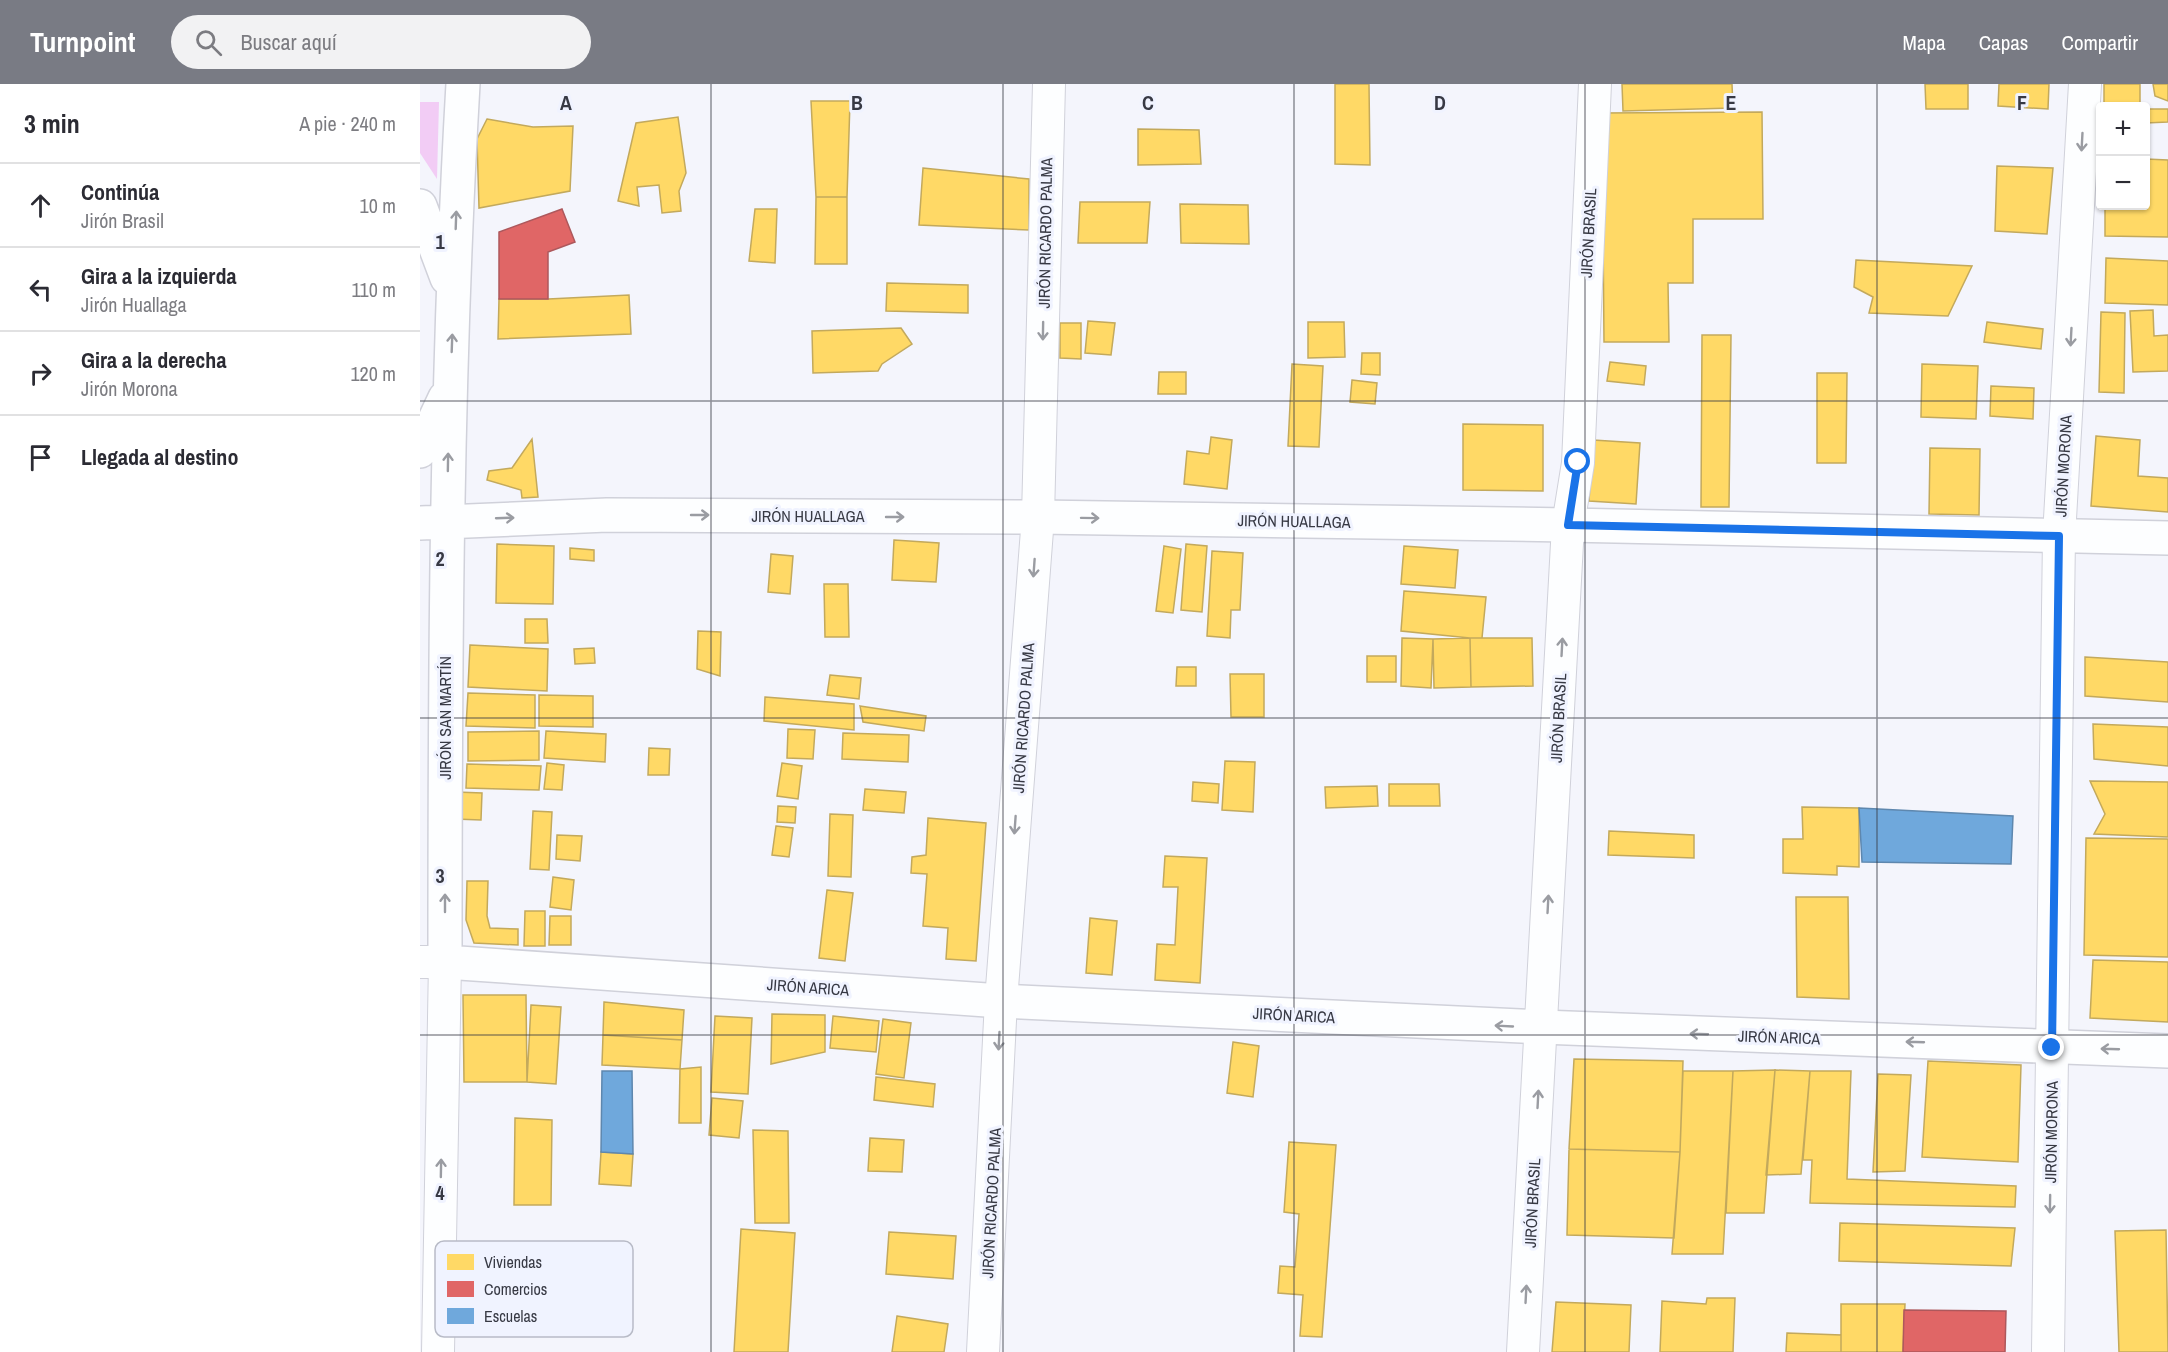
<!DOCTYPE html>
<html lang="es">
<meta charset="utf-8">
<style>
body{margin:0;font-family:"Archivo Narrow",sans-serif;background:#f2f2f3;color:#2b2b33}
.controls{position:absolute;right:18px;top:18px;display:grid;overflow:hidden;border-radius:6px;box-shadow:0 2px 4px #0004}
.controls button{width:54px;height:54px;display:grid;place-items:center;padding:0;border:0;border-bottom:2px solid #e1e1e2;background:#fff;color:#2b2b33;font:30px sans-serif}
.stop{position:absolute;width:18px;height:18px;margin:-14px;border:4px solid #1a73e8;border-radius:50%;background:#fff}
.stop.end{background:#1a73e8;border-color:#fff;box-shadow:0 2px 6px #0008}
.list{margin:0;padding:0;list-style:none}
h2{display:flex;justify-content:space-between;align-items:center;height:78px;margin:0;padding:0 24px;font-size:26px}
h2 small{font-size:20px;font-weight:400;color:#7c7c81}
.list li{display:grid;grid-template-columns:39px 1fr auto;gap:18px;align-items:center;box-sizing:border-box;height:84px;padding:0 24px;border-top:2px solid #e1e1e2}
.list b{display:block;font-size:22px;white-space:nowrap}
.list p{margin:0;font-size:20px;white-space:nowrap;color:#7c7c81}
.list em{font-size:20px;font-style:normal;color:#7c7c81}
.icon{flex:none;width:33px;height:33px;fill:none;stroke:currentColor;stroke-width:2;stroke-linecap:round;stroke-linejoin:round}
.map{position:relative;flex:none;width:1748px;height:1268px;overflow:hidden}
header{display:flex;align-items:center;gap:36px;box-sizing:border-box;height:84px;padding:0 30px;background:#797b84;color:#fff}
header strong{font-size:28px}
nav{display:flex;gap:33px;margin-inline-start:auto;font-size:21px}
.search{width:420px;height:54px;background:#f2f2f3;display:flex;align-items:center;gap:15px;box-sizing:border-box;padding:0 21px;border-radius:33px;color:#7c7c81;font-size:22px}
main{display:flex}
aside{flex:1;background:#fff}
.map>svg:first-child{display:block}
.green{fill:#f2ccf5}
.homes{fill:#ffd966;stroke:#c3a95c;stroke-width:1.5}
.shops{fill:#e06666;stroke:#ad585c;stroke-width:1.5}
.schools{fill:#6fa8dc;stroke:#5e87ae;stroke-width:1.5}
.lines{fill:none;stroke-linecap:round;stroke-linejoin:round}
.street-casing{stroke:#d0d1da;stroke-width:34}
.secondary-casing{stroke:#d0d1da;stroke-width:36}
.street{stroke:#fdfeff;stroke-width:32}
.secondary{stroke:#fdfeff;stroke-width:33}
.oneway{stroke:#9a9ca2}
.route{stroke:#1a73e8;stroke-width:8}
.grid{fill:none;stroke:#373944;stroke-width:1.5;stroke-opacity:0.55}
.labels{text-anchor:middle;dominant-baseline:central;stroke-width:6;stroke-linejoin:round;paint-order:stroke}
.street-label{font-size:16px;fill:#373944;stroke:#f0f3ff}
.key{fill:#f0f3ff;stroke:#b8bbc7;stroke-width:1.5}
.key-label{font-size:16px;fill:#373944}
.grid-label{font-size:20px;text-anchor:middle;font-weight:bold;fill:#373944;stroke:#f0f3ff;stroke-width:6;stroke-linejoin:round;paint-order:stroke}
</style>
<header>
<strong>Turnpoint</strong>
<div class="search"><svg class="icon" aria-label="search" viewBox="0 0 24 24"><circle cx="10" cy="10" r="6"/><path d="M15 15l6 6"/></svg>Buscar aquí</div>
<nav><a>Mapa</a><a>Capas</a><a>Compartir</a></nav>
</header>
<main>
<aside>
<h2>3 min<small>A pie · 240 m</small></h2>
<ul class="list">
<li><svg class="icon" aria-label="ahead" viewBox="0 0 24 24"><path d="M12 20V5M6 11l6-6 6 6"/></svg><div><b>Continúa</b><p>Jirón Brasil</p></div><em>10 m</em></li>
<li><svg class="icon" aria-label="left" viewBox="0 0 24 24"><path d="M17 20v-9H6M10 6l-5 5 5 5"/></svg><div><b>Gira a la izquierda</b><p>Jirón Huallaga</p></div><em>110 m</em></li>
<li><svg class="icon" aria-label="right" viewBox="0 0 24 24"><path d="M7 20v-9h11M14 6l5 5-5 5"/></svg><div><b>Gira a la derecha</b><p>Jirón Morona</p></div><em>120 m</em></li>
<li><svg class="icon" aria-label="arrive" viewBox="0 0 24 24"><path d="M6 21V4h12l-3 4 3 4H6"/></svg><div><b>Llegada al destino</b></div></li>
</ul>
</aside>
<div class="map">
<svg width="1748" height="1268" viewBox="0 0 1748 1268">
<rect width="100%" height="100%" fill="#f4f5fc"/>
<path class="green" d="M0 18H19L17 95 0 69Z"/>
<path class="homes" d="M915 0H949L950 81 915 80Z
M1202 0H1312L1313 24 1203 27Z
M1505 0H1548V25H1506Z
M1579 0H1629L1628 25 1578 22Z
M1684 0H1720V22L1684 20Z
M1733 0H1748V17L1735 12Z
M391 17H430L427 113H396Z
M1726 25H1748V38L1726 39Z
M1342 28 1343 135H1273V199H1248L1249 258H1184L1182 29Z
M258 33 266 89 259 107 261 127 242 129 239 101 217 103 219 122 198 117 216 39Z
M67 35 113 43 153 42 150 107 59 124 57 55Z
M718 45 779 46 781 80 718 81Z
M1726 75 1748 76V153L1685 152V122H1726Z
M1577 82 1633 84 1627 150 1575 147Z
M503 84 609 95V146L499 141Z
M396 113H427V180H395Z
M660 118H730L727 159H658Z
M760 120 828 121 829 160 761 159Z
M335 125H357L355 179 329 177Z
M1686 174 1748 177V221L1685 219Z
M1436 176 1552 182 1528 232 1449 229 1453 213 1434 203Z
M467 199 548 201V229L466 227Z
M209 211 211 250 78 255 79 215H128Z
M1733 226 1734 252 1748 251V287L1713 288 1710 227Z
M1681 228 1705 229 1704 309 1679 308Z
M668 237 695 239 691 271 665 269Z
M888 238H924L925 273 888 274Z
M1567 238 1623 245 1621 265 1564 258Z
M640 239H661V275L640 274Z
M481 244 492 260 462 280 458 287 393 289 392 247Z
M1282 251H1311L1309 423H1281Z
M942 269H960V291L941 290Z
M1190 278 1226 282 1224 301 1187 297Z
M872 280 903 282 899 363 868 362Z
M1502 280 1558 282 1556 335 1501 333Z
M739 288H766V310H738Z
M1397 289H1427L1426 379H1397Z
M932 296 957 299 955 320 930 318Z
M1571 302 1614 304 1613 335 1570 332Z
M1043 340 1123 341V407L1043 406Z
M1676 352 1720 356 1718 392 1748 394V428L1671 422Z
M791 353 812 356 807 405 764 400 767 367 789 370Z
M112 355 118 413 102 414 101 406 67 396 69 387 92 384Z
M1173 356 1220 359 1216 420 1169 417Z
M1510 364 1560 365 1559 431 1509 430Z
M474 456 519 459 516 498 472 496Z
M77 460 134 462 133 520 76 519Z
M766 460 787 462 782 528 761 526Z
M744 462 761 465 753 529 736 527Z
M984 462 1038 466 1035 504 981 500Z
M150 464 174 466V477L150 475Z
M792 467 823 469 820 526H811L810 554 787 552Z
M351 470 373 472 370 510 348 508Z
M404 500H428L429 553H405Z
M984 507 1066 513 1062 554H1050L981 547Z
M105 535H127L128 559H105Z
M278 547 301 548 300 592 277 585Z
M982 554 1013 555 1011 604 981 602Z
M1050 554H1112L1113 602 1051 603Z
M1050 554 1051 603 1014 604 1013 555Z
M50 561 128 565 127 607 48 603Z
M174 564 175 579 155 580 154 565Z
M947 572H976V598H947Z
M1665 573 1748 578V618L1665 612Z
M757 583H776V602H756Z
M810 590H844V633H811Z
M410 591 441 594 439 615 407 611Z
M48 609 115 611V644L46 642Z
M119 611 173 612V643L119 642Z
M345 613 434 620V646L344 637Z
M440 622 506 632 504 647 443 638Z
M1673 640 1748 643V682L1674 675Z
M368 645 395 646 393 675 367 674Z
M119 647V676L48 677V648Z
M126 647 186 650 185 678 124 674Z
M423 649 489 651 488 678 422 675Z
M229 664 250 665 249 691H228Z
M805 677 835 678 833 728 802 726Z
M127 679 144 681 142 706 124 705Z
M362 679 382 682 378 715 357 712Z
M47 680 121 682 119 706 46 704Z
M1670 697 1748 698V753L1674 750 1685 730Z
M773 698 799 700 798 719 772 717Z
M969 700H1019L1020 722H969Z
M957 702 958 722 906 724 905 703Z
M445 705 486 708 484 729 443 726Z
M36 708 62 709 61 736 35 735Z
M358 722 376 723 375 739 357 738Z
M1382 723 1439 724V783L1417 782V791L1363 789V755H1383Z
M113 727 132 728 129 786 110 785Z
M410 730 433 731 431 793 408 792Z
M508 734 566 739 556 877 526 875 528 844 503 842 507 790 491 789 492 773 506 771Z
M356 742 373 744 369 773 352 771Z
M1189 747 1274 751V774L1188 771Z
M137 751 162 752 160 777 136 775Z
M1666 754 1748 755V873L1664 871Z
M745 772 787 774 780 899 735 896 737 860 755 861 758 803H743Z
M133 793 154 796 151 826 130 823Z
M47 797H68L67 832 70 844 98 845V861L54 859 46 836Z
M407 806 433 809 425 877 399 874Z
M1376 813H1428L1429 915 1377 913Z
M105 827H125V862H104Z
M130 832H151V861H129Z
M670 834 697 837 692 891 666 889Z
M1673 876 1748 878V938L1670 934Z
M43 911H106L107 998H44Z
M184 918 264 926 262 956 183 951Z
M111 921 141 923 136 1000 107 998Z
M352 930 405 931V968L351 980Z
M295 932 332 934 328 1010 291 1008Z
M413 932 459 937 456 968 410 964Z
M463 935 491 939 484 994 456 990Z
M183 951 262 956 260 985 182 981Z
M813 958 839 962 833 1013 807 1009Z
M1154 975 1263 977 1260 1068 1149 1065Z
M1508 977 1601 981 1598 1078 1502 1073Z
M281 983V1039H259L260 985Z
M1355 986 1390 987 1381 1090 1346 1091Z
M1355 986 1344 1129H1306L1313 987Z
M1263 987H1313L1303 1170H1252L1260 1068Z
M1390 987H1431L1427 1095 1596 1102 1595 1123 1390 1119 1392 1076H1383Z
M1458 990 1491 991 1485 1087 1453 1088Z
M456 993 515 1000 513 1023 454 1016Z
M292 1014 323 1017 319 1054 289 1051Z
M95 1034 132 1036 131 1121H94Z
M333 1046 368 1047 369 1139H335Z
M450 1054 484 1056 482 1088 448 1087Z
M869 1058 916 1061 902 1253 880 1252 883 1211 858 1209 860 1182 875 1183 879 1130 864 1128Z
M1149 1065 1260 1068 1254 1154 1147 1151Z
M181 1068 213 1070 211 1102 179 1100Z
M1420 1139 1595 1144 1591 1182 1419 1177Z
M321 1145 375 1149 368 1268H314Z
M1746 1146 1748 1268H1699L1695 1147Z
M469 1148 536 1152 533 1195 466 1190Z
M1287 1214H1315L1313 1268H1240L1242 1217 1286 1220Z
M1136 1218 1211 1221 1209 1268H1132Z
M1421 1220H1485L1483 1268H1421Z
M477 1232 528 1240 524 1268H472Z
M1367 1249 1421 1251V1268H1366Z"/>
<path class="shops" d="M142 125 155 158 128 168V215H79V148Z
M1484 1226 1586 1227 1585 1268H1483Z"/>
<path class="schools" d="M1439 724 1593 732 1591 780 1442 778Z
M182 987H212L213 1070 181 1068Z"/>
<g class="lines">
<g class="street-casing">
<path id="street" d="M0 878H25L18 1268
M563 1268 581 917 618 433 629 0
M1103 1268 1148 441 1158 379 1175 0
M1628 1268 1639 452 1665 0"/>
</g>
<g class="secondary-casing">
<path id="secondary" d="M43 0C26 292 25 585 25 878L581 917 1122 943 1748 967
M0 122 27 194
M0 367 25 314
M0 439 187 431 618 433 1148 441 1748 454"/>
</g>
<use href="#street" class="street"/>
<use href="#secondary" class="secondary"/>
</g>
<defs><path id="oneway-shaft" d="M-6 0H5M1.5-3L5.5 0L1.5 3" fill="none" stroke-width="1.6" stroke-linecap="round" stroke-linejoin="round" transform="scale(1.5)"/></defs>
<g class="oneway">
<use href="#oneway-shaft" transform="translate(1662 58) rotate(93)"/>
<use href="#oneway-shaft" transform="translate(36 136) rotate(-88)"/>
<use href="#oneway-shaft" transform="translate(623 247) rotate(91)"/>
<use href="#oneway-shaft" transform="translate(1651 253) rotate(93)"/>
<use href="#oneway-shaft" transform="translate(32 259) rotate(-88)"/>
<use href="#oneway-shaft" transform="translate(28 378) rotate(-89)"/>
<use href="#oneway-shaft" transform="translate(280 431)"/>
<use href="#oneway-shaft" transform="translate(475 433)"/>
<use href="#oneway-shaft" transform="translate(85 434) rotate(-2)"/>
<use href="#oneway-shaft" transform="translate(670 434) rotate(1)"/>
<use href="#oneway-shaft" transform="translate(614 484) rotate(94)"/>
<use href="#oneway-shaft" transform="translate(1142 563) rotate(-87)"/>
<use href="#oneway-shaft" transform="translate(595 741) rotate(94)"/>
<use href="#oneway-shaft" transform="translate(25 819) rotate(-90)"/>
<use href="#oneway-shaft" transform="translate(1128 820) rotate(-87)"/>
<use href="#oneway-shaft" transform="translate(1084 942) rotate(-177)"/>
<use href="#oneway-shaft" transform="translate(1279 950) rotate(-178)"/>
<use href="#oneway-shaft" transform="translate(579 957) rotate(93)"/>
<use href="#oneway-shaft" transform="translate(1495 958) rotate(-178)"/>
<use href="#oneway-shaft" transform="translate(1690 965) rotate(-178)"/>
<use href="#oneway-shaft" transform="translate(1118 1015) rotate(-87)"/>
<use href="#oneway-shaft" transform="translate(21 1084) rotate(-89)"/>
<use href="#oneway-shaft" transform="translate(1630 1120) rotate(91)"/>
<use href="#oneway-shaft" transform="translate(1106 1210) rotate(-87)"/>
</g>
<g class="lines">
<path class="route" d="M1158 378 1148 441 1639 452 1632 964"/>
</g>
<path class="grid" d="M291 0V1268M583 0V1268M874 0V1268M1165 0V1268M1457 0V1268M0 317H1748M0 634H1748M0 951H1748"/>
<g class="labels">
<g class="street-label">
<text transform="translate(625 149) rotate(-89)">JIRÓN RICARDO PALMA</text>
<text transform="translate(1168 149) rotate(-87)">JIRÓN BRASIL</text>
<text transform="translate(1643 382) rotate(-87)">JIRÓN MORONA</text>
<text x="388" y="432">JIRÓN HUALLAGA</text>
<text transform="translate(874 437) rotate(1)">JIRÓN HUALLAGA</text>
<text transform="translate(25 634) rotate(-90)">JIRÓN SAN MARTÍN</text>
<text transform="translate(603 634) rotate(-86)">JIRÓN RICARDO PALMA</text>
<text transform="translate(1138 634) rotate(-87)">JIRÓN BRASIL</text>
<text transform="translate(388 903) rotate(4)">JIRÓN ARICA</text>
<text transform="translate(874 931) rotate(3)">JIRÓN ARICA</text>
<text transform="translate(1359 953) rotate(2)">JIRÓN ARICA</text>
<text transform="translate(1631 1048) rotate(-89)">JIRÓN MORONA</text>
<text transform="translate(571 1119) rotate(-87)">JIRÓN RICARDO PALMA</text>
<text transform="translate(1112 1119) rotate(-87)">JIRÓN BRASIL</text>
</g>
</g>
<rect x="15" y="1157" width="198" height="96" rx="9" class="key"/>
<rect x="27" y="1170" width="27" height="16" fill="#ffd966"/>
<rect x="27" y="1197" width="27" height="16" fill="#e06666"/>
<rect x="27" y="1224" width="27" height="16" fill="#6fa8dc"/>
<g class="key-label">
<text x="64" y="1184">Viviendas</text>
<text x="64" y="1211">Comercios</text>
<text x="64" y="1238">Escuelas</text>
</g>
<g class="grid-label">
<text x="146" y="26">A</text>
<text x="437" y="26">B</text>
<text x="728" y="26">C</text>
<text x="1020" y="26">D</text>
<text x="1311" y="26">E</text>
<text x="1602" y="26">F</text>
<text x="20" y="165">1</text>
<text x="20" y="482">2</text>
<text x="20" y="799">3</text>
<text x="20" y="1116">4</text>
</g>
</svg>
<div class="controls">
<button>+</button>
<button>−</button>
</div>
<div class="stop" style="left:1158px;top:378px"></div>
<div class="stop end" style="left:1632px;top:964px"></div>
</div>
</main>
